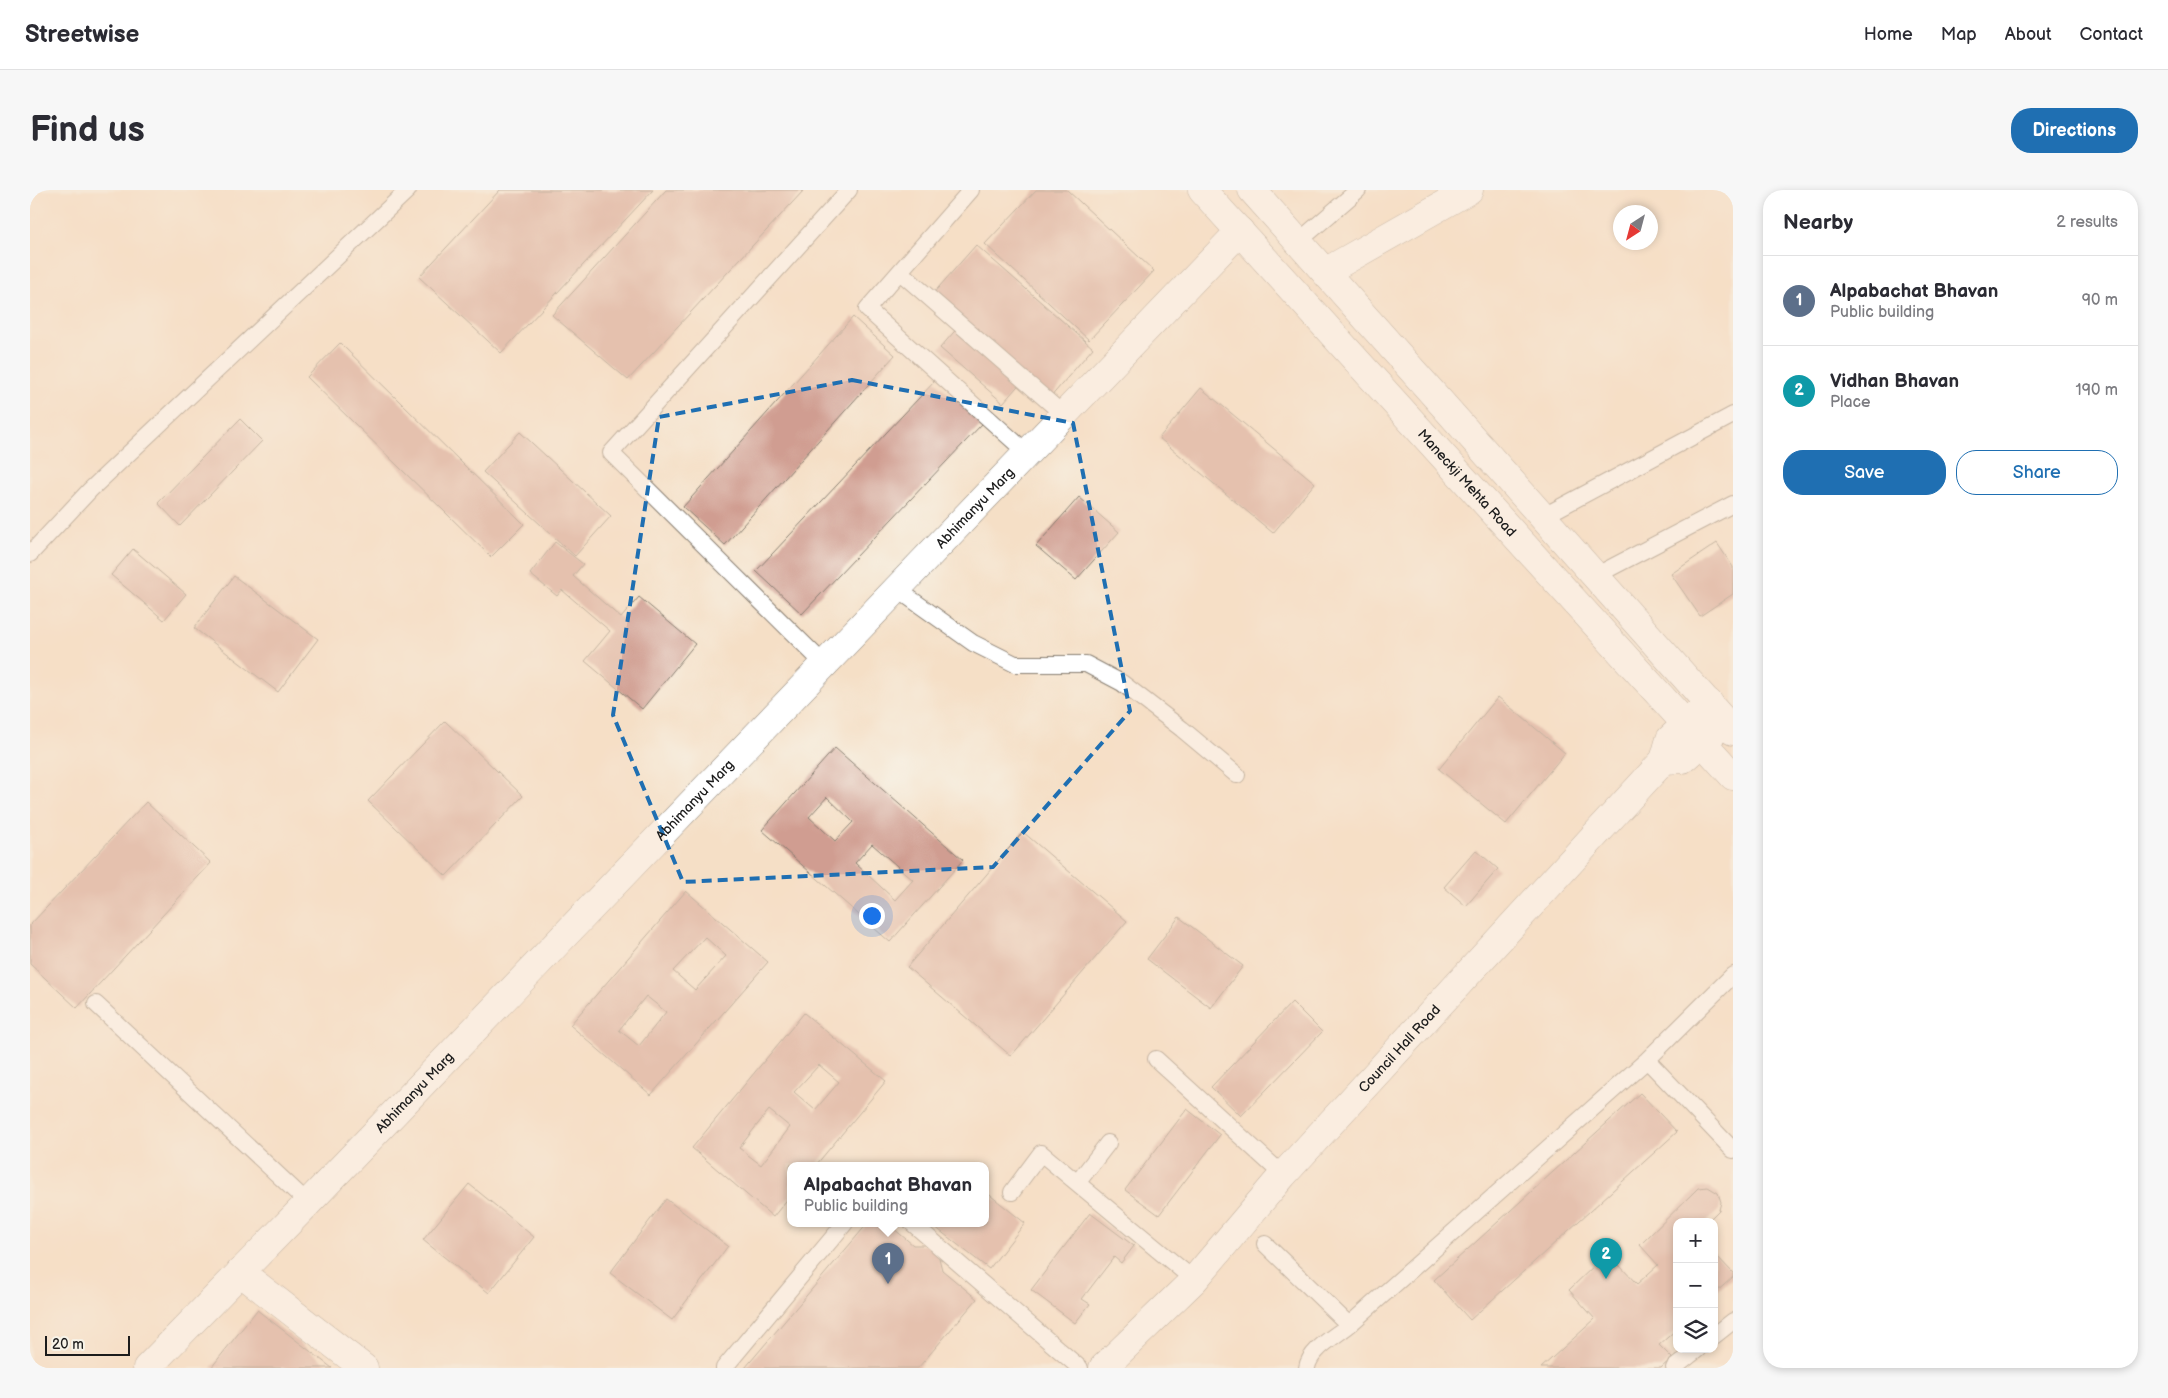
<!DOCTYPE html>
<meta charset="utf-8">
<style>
body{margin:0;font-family:"Balsamiq Sans",sans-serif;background:#f7f7f7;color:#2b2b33}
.controls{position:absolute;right:15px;bottom:15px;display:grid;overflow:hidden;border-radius:10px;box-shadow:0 2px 8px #0003}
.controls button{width:45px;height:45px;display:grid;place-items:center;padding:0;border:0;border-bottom:1px solid #e1e1e2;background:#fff;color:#2b2b33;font:25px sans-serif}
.compass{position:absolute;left:1583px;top:15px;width:45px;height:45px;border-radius:50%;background:#fff;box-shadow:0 2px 8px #0003;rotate:216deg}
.scale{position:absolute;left:15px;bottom:12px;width:85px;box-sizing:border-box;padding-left:5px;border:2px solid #1c1c1c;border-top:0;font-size:14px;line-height:18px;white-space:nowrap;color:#1c1c1c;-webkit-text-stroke:4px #f7f3e8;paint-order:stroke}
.you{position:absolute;left:841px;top:725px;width:18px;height:18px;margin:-12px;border:4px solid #fff;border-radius:50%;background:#1a73e8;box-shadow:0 0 0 8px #1a73e833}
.badge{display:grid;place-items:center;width:32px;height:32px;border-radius:50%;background:#1f6fb2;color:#fff;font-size:16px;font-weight:700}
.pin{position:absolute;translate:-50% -41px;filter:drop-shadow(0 1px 2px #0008)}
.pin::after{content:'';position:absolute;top:26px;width:18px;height:15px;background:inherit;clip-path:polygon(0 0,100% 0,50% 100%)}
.popup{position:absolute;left:757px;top:972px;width:202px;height:65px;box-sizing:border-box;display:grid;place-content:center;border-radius:10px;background:#fff;filter:drop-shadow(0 1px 4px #0005);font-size:16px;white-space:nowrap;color:#7c7c81}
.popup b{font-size:19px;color:#2b2b33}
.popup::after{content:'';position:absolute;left:50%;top:100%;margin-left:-10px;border:10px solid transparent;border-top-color:#fff}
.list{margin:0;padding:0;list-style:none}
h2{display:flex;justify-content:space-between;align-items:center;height:65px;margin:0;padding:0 20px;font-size:21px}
h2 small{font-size:16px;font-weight:400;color:#7c7c81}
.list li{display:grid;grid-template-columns:32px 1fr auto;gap:15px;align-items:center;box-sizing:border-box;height:90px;padding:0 20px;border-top:1px solid #e1e1e2}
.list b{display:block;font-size:19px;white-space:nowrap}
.list p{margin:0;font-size:16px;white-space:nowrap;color:#7c7c81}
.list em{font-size:16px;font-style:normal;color:#7c7c81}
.actions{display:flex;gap:10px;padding:15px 20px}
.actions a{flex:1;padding:11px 0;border:1px solid #1f6fb2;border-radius:20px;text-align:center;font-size:18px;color:#1f6fb2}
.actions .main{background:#1f6fb2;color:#fff}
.icon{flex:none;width:28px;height:28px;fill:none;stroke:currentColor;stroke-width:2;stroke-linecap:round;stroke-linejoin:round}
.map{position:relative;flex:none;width:1703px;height:1178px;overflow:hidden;border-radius:20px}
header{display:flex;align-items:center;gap:30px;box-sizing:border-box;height:70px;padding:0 25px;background:#fff;border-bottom:1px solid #e1e1e2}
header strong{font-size:24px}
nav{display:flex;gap:28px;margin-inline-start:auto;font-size:18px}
.intro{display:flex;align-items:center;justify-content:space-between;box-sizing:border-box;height:120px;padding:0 30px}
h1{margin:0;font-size:35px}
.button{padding:12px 22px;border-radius:20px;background:#1f6fb2;color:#fff;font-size:18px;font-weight:700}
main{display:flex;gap:30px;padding:0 30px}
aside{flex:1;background:#fff;border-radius:20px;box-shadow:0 2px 8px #0003}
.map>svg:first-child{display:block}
.building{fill:#d09d91;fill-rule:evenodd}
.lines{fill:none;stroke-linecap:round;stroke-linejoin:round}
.lane-casing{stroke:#887e71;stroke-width:18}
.street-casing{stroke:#887e71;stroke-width:29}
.secondary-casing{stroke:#887e71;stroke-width:29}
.lane{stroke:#fff;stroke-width:16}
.street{stroke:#fff;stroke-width:28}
.secondary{stroke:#fff;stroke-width:28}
.marked{fill:none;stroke:#1f6fb2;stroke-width:4;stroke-dasharray:10 6;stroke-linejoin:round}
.labels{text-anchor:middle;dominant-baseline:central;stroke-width:4;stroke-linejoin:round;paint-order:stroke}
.street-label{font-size:14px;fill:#1c1c1c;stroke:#f7f3e8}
</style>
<header>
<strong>Streetwise</strong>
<nav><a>Home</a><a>Map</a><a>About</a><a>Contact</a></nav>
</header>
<div class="intro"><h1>Find us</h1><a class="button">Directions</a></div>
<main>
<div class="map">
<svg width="1703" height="1178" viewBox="0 0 1703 1178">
<rect width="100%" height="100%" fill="#f7f3e8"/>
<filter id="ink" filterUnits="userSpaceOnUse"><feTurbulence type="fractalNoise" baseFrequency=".02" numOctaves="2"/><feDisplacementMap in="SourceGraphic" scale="10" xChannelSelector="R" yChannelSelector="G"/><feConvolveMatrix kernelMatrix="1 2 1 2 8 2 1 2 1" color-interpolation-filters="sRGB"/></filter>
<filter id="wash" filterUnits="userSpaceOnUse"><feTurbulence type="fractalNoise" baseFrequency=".0096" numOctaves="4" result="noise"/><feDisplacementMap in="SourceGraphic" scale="20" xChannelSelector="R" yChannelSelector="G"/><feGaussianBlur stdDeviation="1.12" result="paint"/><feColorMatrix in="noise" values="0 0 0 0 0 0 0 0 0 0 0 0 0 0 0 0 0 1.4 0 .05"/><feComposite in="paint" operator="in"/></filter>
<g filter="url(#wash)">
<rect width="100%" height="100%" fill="#f5dfc6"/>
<g id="blocks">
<path class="building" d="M470 0H623L471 163 389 87Z
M636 0H774L598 190 522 125Z
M1006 0H1037L1124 81 1059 150 955 54Z
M946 55 1063 158 1019 209 901 106Z
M823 127 865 165 695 355 653 317Z
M930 135 993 190 973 213 910 158Z
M310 153 494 334 461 367 277 187Z
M905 191 952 234 772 424 726 381Z
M1171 198 1285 293 1243 343 1129 248Z
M210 229 232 251 150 336 128 313Z
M490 242 581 326 545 366 453 282Z
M1049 307 1089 342 1046 390 1006 356Z
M525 352 553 374 543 386 591 428 609 407 665 454 612 519 555 471 580 441 532 400 527 406 500 384Z
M1687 353 1703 377V404L1670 426 1641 384Z
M103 359 156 404 134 430 81 385Z
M204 386 288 449 248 502 164 438Z
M1468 507 1535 563 1476 634 1409 579Z
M415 531 493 606 416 686 338 611Z
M805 558 933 670 860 752 732 640ZM797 607 823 632 805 651 779 627ZM842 654 883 690 865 710 825 673Z
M116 612 181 673 47 818 0 774V735Z
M993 642 1097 731 981 866 877 777Z
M1446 660 1468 679 1436 716 1414 697Z
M656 701 738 772 621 905 540 835ZM675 747 696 766 665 800 643 781ZM616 806 636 822 609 856 589 840Z
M1149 727 1213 776 1181 818 1117 769Z
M1262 812 1292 842 1211 926 1181 897Z
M774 823 856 891 786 975H760V1006L743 1027 662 958ZM789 875 809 892 785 920 764 902ZM739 920 760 937 731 975 709 958Z
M1610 903 1647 942 1440 1130 1404 1090Z
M1157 919 1190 945 1129 1025 1095 1000Z
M439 994 504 1047 459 1103 393 1050Z
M1678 997 1688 1003 1691 1012 1689 1020 1677 1032H1647V1139L1629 1155 1642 1168 1631 1178H1511L1565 1129 1539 1100 1567 1073 1576 1083 1587 1073 1607 1094 1628 1075 1610 1055 1668 998Z
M956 1002 995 1033 959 1079 900 1033H956Z
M636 1009 698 1056 642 1130 580 1083Z
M1060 1023 1104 1056 1091 1073 1084 1067 1052 1109 1060 1114 1045 1133 1001 1100Z
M838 1033H857L883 1055H897L908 1064 912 1080 947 1109 888 1178H715Z
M1684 1063 1703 1083V1087L1684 1104Z
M227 1120 302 1178H181Z"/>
</g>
</g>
<g filter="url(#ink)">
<use href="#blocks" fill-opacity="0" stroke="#887e71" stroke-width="1"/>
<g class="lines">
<g class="lane-casing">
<path id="lane" d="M941 0 837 119 997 263
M1268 52 1328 0
M870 82 1034 225
M1512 327 1703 225
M0 364 60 300 378 0
M1565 386 1703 314
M867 399 943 453 985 474H1056L1092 493 1152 539 1207 585
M795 475 581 263 819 0
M66 814 278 1013
M1126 869 1253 985
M1617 870 1703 960
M1048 992 1078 953
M982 1002 1011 963 1164 1090
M882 1033 1050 1178
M1235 1054 1319 1135
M1684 1146 1703 1131
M694 1178 815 1033
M1277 1178C1279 1160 1306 1146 1319 1135L1617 870 1703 785
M1644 1178 1668 1159"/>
</g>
<g class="street-casing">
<g id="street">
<path d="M1295 82 1439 0"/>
<path d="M1634 570 1640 549 1679 513"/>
<path d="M210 1082 334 1178"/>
<path id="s1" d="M117 1178 278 1013 1210 41"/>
<path id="s2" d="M1073 1178 1164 1090 1253 985 1634 570 1653 569 1695 532"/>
</g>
</g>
<g class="secondary-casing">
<g id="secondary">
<path id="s3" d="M1172 0 1703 586"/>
<path d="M1222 0 1703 541"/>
</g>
</g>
<use href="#lane" class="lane"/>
<use href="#street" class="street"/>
<use href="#secondary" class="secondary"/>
</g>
</g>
<path d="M0 0H1703V1178H0ZM822 190 1043 233 1100 521 963 677 653 692 583 525 629 227Z" fill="#f5dfc6" fill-opacity=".55" fill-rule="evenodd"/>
<path class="marked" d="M822 190 1043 233 1100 521 963 677 653 692 583 525 629 227Z"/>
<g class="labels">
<g class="street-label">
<text stroke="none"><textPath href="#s3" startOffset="395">Maneckji Mehta Road</textPath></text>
<text stroke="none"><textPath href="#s1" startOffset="1194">Abhimanyu Marg</textPath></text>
<text stroke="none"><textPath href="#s1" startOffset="789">Abhimanyu Marg</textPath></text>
<text stroke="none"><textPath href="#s2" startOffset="436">Council Hall Road</textPath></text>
<text stroke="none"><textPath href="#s1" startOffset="384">Abhimanyu Marg</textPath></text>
</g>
</g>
</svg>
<div class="controls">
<button>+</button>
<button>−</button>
<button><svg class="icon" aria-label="layers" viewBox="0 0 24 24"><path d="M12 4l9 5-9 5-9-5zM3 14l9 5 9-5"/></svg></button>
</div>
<svg class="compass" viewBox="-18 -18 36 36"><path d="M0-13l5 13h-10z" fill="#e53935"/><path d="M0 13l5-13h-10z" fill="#7c7c81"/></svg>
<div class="scale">20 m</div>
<div class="you"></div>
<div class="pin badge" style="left:858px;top:1094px;background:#5c6f8a">1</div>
<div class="popup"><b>Alpabachat Bhavan</b>Public building</div>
<div class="pin badge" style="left:1576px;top:1089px;background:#0f9aa8">2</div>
</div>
<aside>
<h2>Nearby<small>2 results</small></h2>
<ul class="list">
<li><span class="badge" style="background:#5c6f8a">1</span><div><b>Alpabachat Bhavan</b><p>Public building</p></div><em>90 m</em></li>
<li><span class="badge" style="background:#0f9aa8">2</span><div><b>Vidhan Bhavan</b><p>Place</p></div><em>190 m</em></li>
</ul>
<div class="actions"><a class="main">Save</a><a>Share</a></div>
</aside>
</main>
